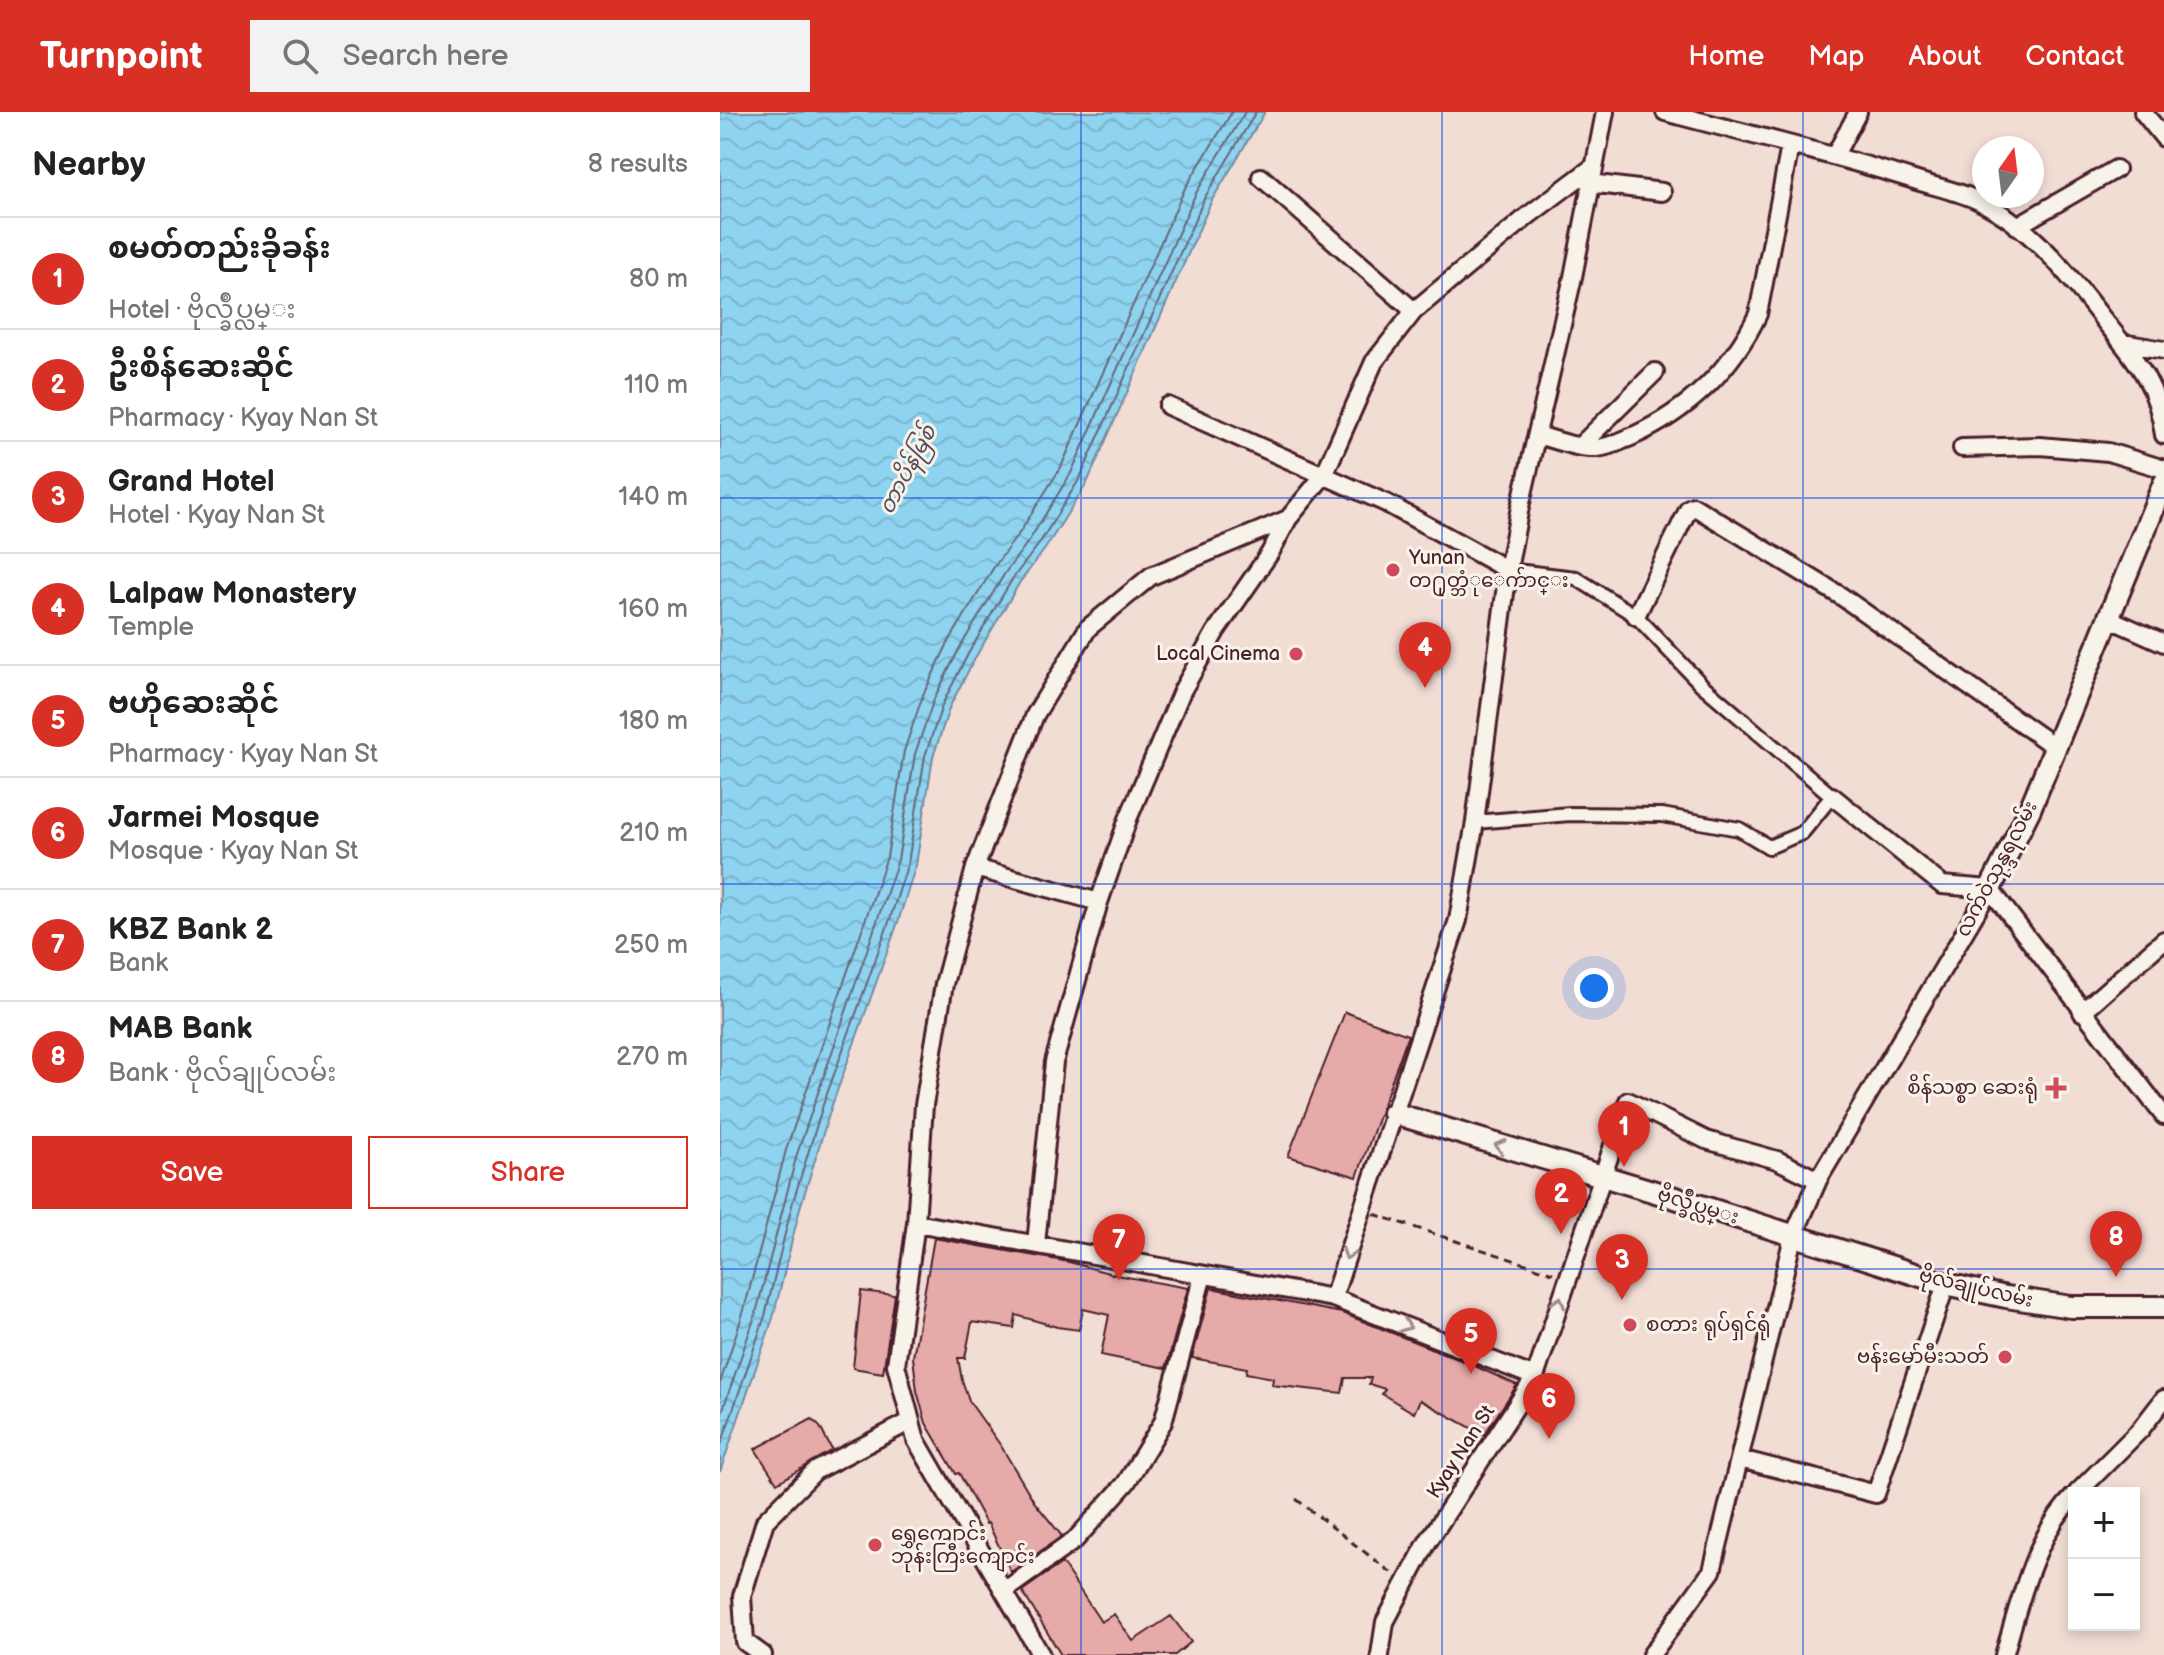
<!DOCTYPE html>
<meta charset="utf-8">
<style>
body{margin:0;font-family:"Balsamiq Sans","Noto Sans Myanmar",sans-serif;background:#f2f2f2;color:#222}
.controls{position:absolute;right:24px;bottom:24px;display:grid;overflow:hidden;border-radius:0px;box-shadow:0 4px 12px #0003}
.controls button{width:72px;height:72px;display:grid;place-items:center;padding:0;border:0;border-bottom:2px solid #e0e0e0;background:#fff;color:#222;font:40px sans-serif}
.compass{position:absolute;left:1252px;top:24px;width:72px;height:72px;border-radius:50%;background:#fff;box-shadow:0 4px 12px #0003;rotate:14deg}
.you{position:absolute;left:874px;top:876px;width:28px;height:28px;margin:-20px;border:6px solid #fff;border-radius:50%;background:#1a73e8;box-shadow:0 0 0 12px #1a73e833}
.badge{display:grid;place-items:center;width:52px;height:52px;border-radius:50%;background:#d93025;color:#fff;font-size:26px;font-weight:700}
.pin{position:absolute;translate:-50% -66px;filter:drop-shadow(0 2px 4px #0008)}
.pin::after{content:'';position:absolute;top:42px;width:28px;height:24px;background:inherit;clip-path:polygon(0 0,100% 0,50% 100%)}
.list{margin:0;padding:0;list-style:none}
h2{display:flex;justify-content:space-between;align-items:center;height:104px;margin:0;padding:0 32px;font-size:34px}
h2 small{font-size:26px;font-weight:400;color:#767676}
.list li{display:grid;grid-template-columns:52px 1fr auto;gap:24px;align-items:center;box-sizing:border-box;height:112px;padding:0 32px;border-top:2px solid #e0e0e0}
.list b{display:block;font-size:30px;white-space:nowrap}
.list p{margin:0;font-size:26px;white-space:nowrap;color:#767676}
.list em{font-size:26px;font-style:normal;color:#767676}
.actions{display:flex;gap:16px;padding:24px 32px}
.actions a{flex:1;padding:18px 0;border:2px solid #d93025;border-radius:0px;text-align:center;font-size:28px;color:#d93025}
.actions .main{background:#d93025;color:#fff}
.icon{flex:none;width:44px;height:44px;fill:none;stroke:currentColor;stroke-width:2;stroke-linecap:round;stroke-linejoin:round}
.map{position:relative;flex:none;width:1444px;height:1543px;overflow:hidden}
header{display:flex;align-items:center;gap:48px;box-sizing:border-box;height:112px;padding:0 40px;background:#d93025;color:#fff}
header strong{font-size:38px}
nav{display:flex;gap:44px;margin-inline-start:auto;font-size:28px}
.search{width:560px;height:72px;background:#f2f2f2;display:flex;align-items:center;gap:20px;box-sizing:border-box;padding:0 28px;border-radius:0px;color:#767676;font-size:30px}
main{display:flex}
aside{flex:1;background:#fff}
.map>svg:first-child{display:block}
.water{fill:url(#water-waves);stroke:#738ba1;stroke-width:2}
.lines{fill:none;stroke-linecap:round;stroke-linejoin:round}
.shore{stroke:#656779;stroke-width:2}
.building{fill:#e6aba9;stroke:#4a1f2b;stroke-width:2}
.pedestrian-casing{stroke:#4a1f2b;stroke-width:18}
.minor-casing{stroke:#4a1f2b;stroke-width:22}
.tertiary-casing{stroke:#4a1f2b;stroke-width:26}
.path{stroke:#4a1f2b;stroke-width:3;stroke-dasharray:8 6;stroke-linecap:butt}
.pedestrian{stroke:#f7f3e8;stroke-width:12}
.minor{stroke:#f7f3e8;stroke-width:16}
.tertiary{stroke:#f7f3e8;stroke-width:20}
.oneway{stroke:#a0898a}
.grid{fill:none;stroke:#1d4ed8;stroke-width:2;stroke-opacity:0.55}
.poi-dot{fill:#d1495b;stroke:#f7f3e8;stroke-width:3}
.labels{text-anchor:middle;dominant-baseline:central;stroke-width:6;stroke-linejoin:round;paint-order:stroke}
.poi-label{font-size:20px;fill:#4a1f2b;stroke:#f7f3e8;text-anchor:start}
.street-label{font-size:20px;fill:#4a1f2b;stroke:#f7f3e8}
.water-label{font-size:22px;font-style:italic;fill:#5b4c5c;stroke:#f7f3e8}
</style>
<header>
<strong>Turnpoint</strong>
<div class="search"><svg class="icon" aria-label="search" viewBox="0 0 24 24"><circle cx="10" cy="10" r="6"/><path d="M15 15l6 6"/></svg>Search here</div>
<nav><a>Home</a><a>Map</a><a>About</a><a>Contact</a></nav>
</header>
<main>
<aside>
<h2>Nearby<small>8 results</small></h2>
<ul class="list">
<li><span class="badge">1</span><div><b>စမတ်တည်းခိုခန်း</b><p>Hotel · ဗိုလ္ခ်ဳပ္လမ္း</p></div><em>80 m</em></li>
<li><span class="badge">2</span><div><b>ဦးစိန်ဆေးဆိုင်</b><p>Pharmacy · Kyay Nan St</p></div><em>110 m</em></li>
<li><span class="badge">3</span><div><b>Grand Hotel</b><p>Hotel · Kyay Nan St</p></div><em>140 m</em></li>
<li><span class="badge">4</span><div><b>Lalpaw Monastery</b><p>Temple</p></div><em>160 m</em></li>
<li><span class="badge">5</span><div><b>ဗဟိုဆေးဆိုင်</b><p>Pharmacy · Kyay Nan St</p></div><em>180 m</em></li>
<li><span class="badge">6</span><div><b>Jarmei Mosque</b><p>Mosque · Kyay Nan St</p></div><em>210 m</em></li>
<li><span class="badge">7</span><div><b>KBZ Bank 2</b><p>Bank</p></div><em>250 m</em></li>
<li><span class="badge">8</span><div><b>MAB Bank</b><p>Bank · ဗိုလ်ချုပ်လမ်း</p></div><em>270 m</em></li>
</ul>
<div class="actions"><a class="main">Save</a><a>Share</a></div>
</aside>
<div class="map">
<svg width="1444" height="1543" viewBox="0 0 1444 1543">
<defs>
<pattern id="water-waves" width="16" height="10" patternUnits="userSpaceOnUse" patternTransform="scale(2)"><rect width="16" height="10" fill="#8ed3ef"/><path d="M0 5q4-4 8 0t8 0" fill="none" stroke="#7cb5cd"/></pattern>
</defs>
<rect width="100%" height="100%" fill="#f2ddd5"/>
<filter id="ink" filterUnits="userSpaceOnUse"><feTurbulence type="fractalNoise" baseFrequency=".0125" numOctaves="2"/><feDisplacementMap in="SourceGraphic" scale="16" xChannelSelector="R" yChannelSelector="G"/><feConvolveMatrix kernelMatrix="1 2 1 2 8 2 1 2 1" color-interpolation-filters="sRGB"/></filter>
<g filter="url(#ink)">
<path class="water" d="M0 0H545L492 88 367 371 325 437 300 470 255 546 230 594 213 645 196 753 178 810 111 996 80 1096 53 1206 0 1360Z"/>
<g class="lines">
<path class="shore" d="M0 1271 24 1198 66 1038 167 745 184 639 203 583 228 531 274 455 300 420 341 355 465 76 512 0
M0 1306 36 1201 77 1042 178 748 195 642 214 587 239 537 285 461 310 427 351 361 476 81 525 0
M0 1336 45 1204 72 1093 103 993 170 807 188 751 205 644 223 591 248 542 293 466 319 432 360 366 485 85 536 0"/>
</g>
<path class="building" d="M625 900 688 923 637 1065 568 1044Z
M214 1126 349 1150 396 1163 468 1176 446 1256 381 1243 389 1203 363 1197 359 1218 337 1215 296 1203 294 1216 252 1210 245 1246H238L242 1268 249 1289 281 1334 315 1391 342 1424 291 1460 268 1411 266 1412 239 1361 236 1362 206 1311 197 1279 193 1245Z
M491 1176 622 1201 748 1251 797 1273 764 1323 700 1288 694 1301 662 1282 665 1277 649 1272 651 1266H625L622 1281 552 1273 553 1266 526 1261 527 1256 472 1246Z
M141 1179 175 1183 163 1261 133 1256Z
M92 1307 100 1315 112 1338 57 1371 35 1337Z
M342 1451 381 1510 394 1502 413 1529 451 1504 471 1530 455 1543H341L302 1479Z"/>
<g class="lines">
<g class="pedestrian-casing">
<path id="pedestrian" d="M755 710 850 702 942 703 1019 717 1049 735 1082 721 1112 684 982 573 916 504 856 466 788 458"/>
</g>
<g class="minor-casing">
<path id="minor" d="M945 0C1027 22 1110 41 1191 67 1214 75 1240 79 1261 90 1312 115 1349 163 1383 207 1415 247 1437 270 1444 323
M1423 0 1444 26
M1115 43 1138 0
M541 65 694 199
M870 71 942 80
M1297 114 1396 57
M1402 231 1444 238
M448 294 666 391 788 458
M817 323C836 328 858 337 877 336 890 335 901 329 913 324 968 299 1012 257 1038 202L1070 34
M860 334 935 260
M1242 336 1320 334 1388 340 1444 357
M916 504 969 396 973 394 1121 484 1335 635
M1390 507 1444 531
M1112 684 1222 773 1270 777
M255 756 379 790
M1270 777 1444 1004
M1362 900 1444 828
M196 1111 176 1253 196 1328 321 1543
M316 1132 334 950 379 790 408 707 462 579 496 519 550 441 568 407
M613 1186 738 808 755 710 788 458 800 395 853 165 885 0
M815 1265 613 1186 196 1111 204 993 224 872 255 756 315 603 368 516 431 464 568 407 604 363 654 250 694 199 809 103 873 55
M1020 1347 1156 1382 1226 1172
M1357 1381 1420 1318 1444 1287
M284 1479 355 1428 406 1371 443 1310 483 1163
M43 1543 25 1530 22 1484 45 1409 95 1359 191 1309
M660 1543 665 1510 707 1431 815 1265 908 989 986 1028 1057 1048 1098 1068
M931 1543 992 1459 1073 1125 1098 1068 1270 777
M1284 1543C1300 1490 1314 1425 1354 1384"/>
</g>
<g class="tertiary-casing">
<path id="tertiary" d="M1270 777 1310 697 1444 371
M673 1001 962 1088 1226 1172 1286 1185 1351 1195H1444"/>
</g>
<path class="path" d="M654 1102 833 1161
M576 1387 673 1462"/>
<use href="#pedestrian" class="pedestrian"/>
<use href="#minor" class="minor"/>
<use href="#tertiary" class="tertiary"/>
</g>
<defs><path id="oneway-chevron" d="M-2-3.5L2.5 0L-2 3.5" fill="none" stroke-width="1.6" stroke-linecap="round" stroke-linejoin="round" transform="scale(2)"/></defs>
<g class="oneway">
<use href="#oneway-chevron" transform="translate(780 1034) rotate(-163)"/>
<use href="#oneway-chevron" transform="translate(628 1142) rotate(109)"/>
<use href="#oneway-chevron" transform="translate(839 1190) rotate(-72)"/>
<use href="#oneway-chevron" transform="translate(686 1214) rotate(21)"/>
</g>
</g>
<path class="grid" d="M361 0V1543M722 0V1543M1083 0V1543M0 386H1444M0 772H1444M0 1157H1444"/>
<g class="poi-dot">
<circle cx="673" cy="458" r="8"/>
<circle cx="576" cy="542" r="8"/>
<path d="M1332 964h8v8h8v8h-8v8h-8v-8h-8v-8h8z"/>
<circle cx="910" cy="1213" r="8"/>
<circle cx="1285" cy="1245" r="8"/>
<circle cx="155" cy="1433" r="8"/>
</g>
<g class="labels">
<g class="poi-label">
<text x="689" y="446">Yunan<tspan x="689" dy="23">တ႐ုတ္ဘံုေက်ာင္း</tspan></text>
<text x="560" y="542" text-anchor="end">Local Cinema</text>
<text x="1318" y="976" text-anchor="end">စိန်သစ္စာ ဆေးရုံ</text>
<text x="926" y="1213">စတား ရုပ်ရှင်ရုံ</text>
<text x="1269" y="1245" text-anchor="end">ဗန်းမော်မီးသတ်</text>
<text x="171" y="1422">ရွှေကျောင်း<tspan x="171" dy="23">ဘုန်းကြီးကျောင်း</tspan></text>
</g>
<g class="street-label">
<text transform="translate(1277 757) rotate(-62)">လက်ဝဲသုန္ဒရလမ်း</text>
<text transform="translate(978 1094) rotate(17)">ဗိုလ္ခ်ဳပ္လမ္း</text>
<text transform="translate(1256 1176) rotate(13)">ဗိုလ်ချုပ်လမ်း</text>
<text transform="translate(741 1340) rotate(-57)">Kyay Nan St</text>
</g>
<g class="water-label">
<text transform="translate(188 358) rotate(-62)">တာပိန်မြစ်</text>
</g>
</g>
</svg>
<div class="controls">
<button>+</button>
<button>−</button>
</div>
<svg class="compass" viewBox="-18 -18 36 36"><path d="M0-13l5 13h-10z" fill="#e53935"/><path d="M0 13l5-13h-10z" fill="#767676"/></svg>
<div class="you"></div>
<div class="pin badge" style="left:904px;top:1055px">1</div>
<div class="pin badge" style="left:841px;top:1122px">2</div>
<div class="pin badge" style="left:902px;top:1188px">3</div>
<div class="pin badge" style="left:705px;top:576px">4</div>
<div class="pin badge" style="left:751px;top:1262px">5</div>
<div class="pin badge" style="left:829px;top:1327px">6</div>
<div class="pin badge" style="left:399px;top:1168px">7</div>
<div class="pin badge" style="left:1396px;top:1165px">8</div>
</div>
</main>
